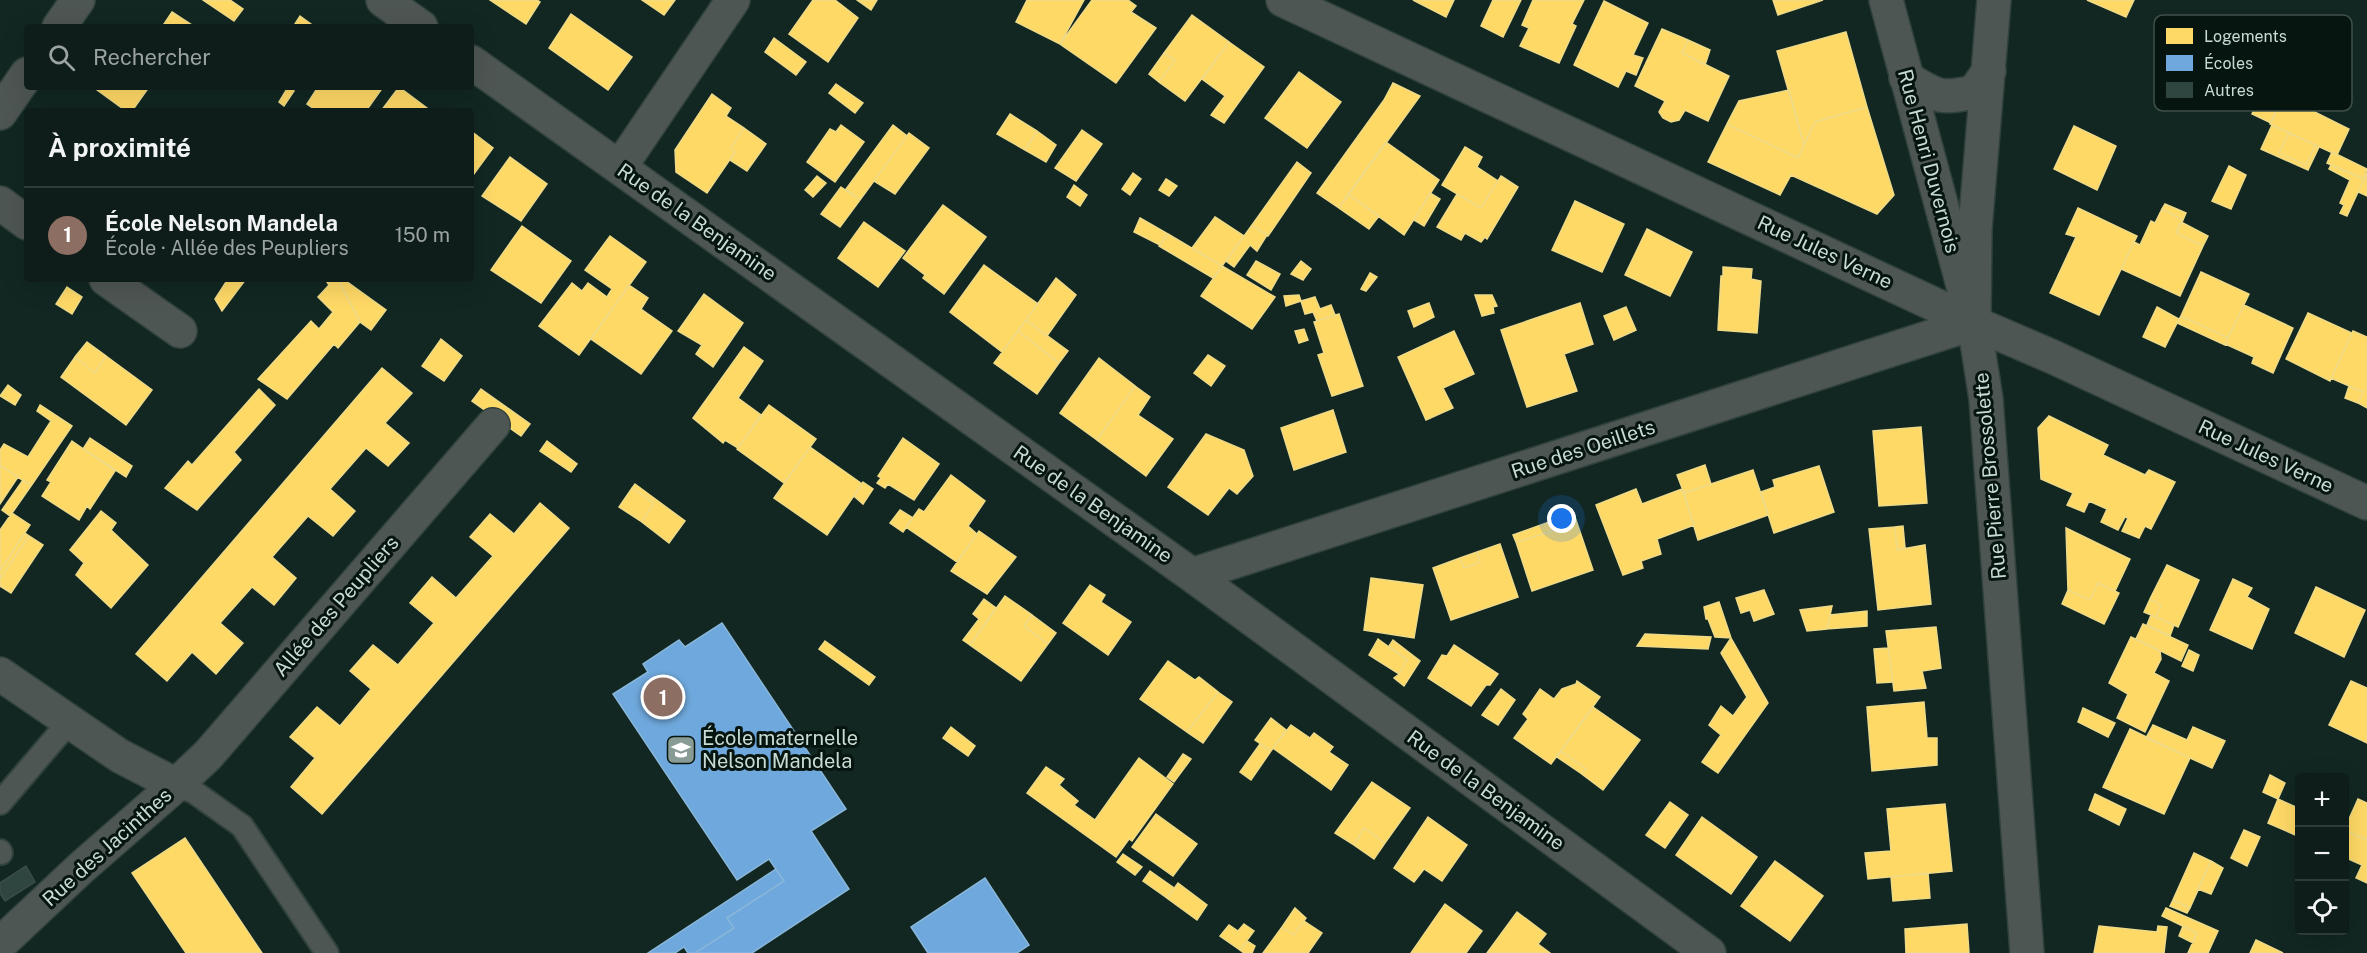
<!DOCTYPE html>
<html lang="fr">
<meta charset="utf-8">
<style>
body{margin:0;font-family:"Public Sans",sans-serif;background:#1c2a27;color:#f1f3f6}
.controls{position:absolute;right:18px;bottom:18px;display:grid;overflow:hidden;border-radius:6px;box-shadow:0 6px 24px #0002}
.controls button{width:54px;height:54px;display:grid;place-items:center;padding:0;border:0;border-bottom:2px solid #2e3b39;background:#0e1d1a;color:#f1f3f6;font:30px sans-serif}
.you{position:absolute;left:1562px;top:519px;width:21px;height:21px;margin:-15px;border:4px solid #fff;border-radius:50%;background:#1a73e8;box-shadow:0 0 0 9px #1a73e833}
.badge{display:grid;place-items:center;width:39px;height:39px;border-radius:50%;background:#889c95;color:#fff;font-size:20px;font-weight:700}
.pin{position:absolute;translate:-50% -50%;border:3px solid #fff;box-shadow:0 2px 6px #0006}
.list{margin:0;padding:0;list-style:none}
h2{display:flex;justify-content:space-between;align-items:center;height:78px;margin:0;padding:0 24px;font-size:26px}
h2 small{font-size:20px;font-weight:400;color:#9ba2a2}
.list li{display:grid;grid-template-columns:39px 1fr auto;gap:18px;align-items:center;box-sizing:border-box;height:96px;padding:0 24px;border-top:2px solid #2e3b39}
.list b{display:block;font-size:22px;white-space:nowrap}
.list p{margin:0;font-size:20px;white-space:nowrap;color:#9ba2a2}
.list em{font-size:20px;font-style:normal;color:#9ba2a2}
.icon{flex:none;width:33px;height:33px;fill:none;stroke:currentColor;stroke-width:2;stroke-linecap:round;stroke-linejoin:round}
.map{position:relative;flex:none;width:2367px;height:953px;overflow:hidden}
.search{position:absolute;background:#0e1d1a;box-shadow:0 6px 24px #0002;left:24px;top:24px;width:450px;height:66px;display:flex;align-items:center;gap:15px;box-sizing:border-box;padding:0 21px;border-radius:6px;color:#9ba2a2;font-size:22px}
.panel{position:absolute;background:#0e1d1a;box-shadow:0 6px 24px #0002;left:24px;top:108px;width:450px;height:174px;border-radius:6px}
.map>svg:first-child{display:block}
.homes{fill:#ffd966;stroke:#eeda87;stroke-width:1.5}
.schools{fill:#6fa8dc;stroke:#89b7d9;stroke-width:1.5}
.building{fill:#2f453f;stroke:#3c4c48;stroke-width:1.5}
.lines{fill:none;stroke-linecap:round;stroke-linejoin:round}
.lane-casing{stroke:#31423d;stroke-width:26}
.street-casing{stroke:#31423d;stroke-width:36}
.lane{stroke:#4e5653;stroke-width:22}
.street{stroke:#4e5653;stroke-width:33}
.labels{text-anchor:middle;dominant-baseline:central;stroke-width:6;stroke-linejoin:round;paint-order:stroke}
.street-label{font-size:20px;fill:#c7dbd3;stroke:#061510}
.poi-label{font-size:20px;fill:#c7dbd3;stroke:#061510;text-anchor:start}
.key{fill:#061510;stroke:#40504a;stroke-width:1.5}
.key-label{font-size:16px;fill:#c7dbd3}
</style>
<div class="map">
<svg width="2367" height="953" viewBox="0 0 2367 953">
<rect width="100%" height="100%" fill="#122722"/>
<path class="homes" d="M203 0H230L243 9 234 21Z
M490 0H537L540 2 526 24Z
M642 0H675L664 15Z
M813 0H835L858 18 828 62 789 34Z
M857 0H877L871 10Z
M1027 0H1084L1060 44 1016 22Z
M1092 0H1128L1136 6 1131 12 1156 28 1116 83 1060 44Z
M1413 0H1454L1446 17Z
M1493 0H1521L1503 37 1481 26Z
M1533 0H1584L1572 24 1576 26 1559 63 1520 46 1529 28 1522 25Z
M1773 0H1823L1778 15Z
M2087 0H2134L2126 17Z
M1604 1 1648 23 1633 55 1643 58 1636 75 1626 71 1618 87 1574 65Z
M172 12 195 27H162Z
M571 14 632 57 608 90 549 48Z
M1192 15 1229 42 1185 101 1159 82 1175 60 1164 53Z
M300 16 315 27H293Z
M1662 29 1688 40 1682 53 1729 76 1708 121 1685 110 1679 120 1671 122 1663 118 1659 112 1665 101 1635 86Z
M1846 32 1867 107 1815 122 1804 145 1777 51Z
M774 38 806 62 796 75 765 52Z
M1688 40 1710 50 1705 65 1682 53Z
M1229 42 1264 67 1224 123 1211 115 1225 96 1202 79Z
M1164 53 1175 60 1159 82 1149 74Z
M1299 72 1341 102 1307 148 1265 118Z
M2284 76 2292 79 2271 123 2252 114 2269 78 2280 83Z
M1393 83 1420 96 1339 208 1317 193 1384 100Z
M836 84 863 103 855 113 829 93Z
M93 87H149L132 111H126Z
M288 87 294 91 284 106 279 102Z
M318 87H383L366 111H317L307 104Z
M399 87 431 111H381Z
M1789 90 1804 145 1798 158 1727 124 1739 101Z
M712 94 731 108 726 116 744 128 731 148 735 152 707 193 676 172 675 150Z
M2283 96 2349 129 2337 155 2270 124Z
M1867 107 1894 195 1877 214 1791 175 1780 195 1708 162 1727 124 1798 158 1815 122Z
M1010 114 1037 131 1025 150 997 134Z
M841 125 864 142 835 182 807 162 830 129 836 132Z
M893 125 907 136 860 200 846 189Z
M2272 125 2289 133 2279 153 2306 165 2315 145 2319 147 2308 170 2261 149Z
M2074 126 2116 146 2097 190 2054 169Z
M744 128 766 144 747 171 730 160 735 152 731 148Z
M1082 130 1102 144 1076 181 1055 168Z
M471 131 493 148 471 178Z
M1037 131 1056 145 1046 162 1025 150Z
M909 133 929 148 895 194 874 181Z
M2289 133 2315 145 2306 165 2279 153Z
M1386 142 1439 180 1404 235 1348 194Z
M1465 147 1482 157 1477 167 1498 181 1481 208 1442 185Z
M2332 152 2367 169 2364 179 2327 163Z
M510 157 547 184 521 221 482 196Z
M1297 162 1311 173 1268 236 1252 225Z
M2331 165 2364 179 2347 216 2340 213 2344 205 2340 203 2350 180 2329 169Z
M2229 166 2246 175 2231 209 2212 201Z
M1133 173 1141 179 1130 195 1122 189Z
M2367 173V196L2358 192Z
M817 176 826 183 813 197 805 190Z
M1501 176 1518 187 1487 239 1485 237 1481 242 1465 233 1461 240 1437 227 1457 194 1481 208Z
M1166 179 1177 186 1169 196 1159 190Z
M1074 185 1087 195 1080 206 1067 197Z
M841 187 860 200 840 227 821 214Z
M1430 193 1440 199 1424 226 1414 220Z
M1348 194 1379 216 1369 229 1339 208Z
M1575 201 1624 224 1602 272 1552 250Z
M2165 204 2186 213 2183 220 2162 209Z
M943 205 986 237 944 294 923 278 925 275 903 258Z
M2078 208 2137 236 2099 315 2050 293 2076 237 2066 234Z
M2162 209 2183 220 2176 233 2203 246 2180 296 2121 269 2134 242 2140 245 2151 221 2155 223Z
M1215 217 1244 236 1222 266 1192 248Z
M1140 218 1168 234 1160 245 1134 232Z
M864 222 905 251 878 287 838 258Z
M2181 222 2208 236 2203 246 2176 233Z
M1252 225 1267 235 1257 251 1250 245 1234 267 1226 261Z
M522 226 571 261 541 303 491 270Z
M1647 229 1692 252 1670 296 1625 275Z
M1168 234 1222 266 1213 278 1159 246Z
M610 236 646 262 579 355 539 326 572 283 582 291 588 283 607 297 612 289 585 270Z
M1256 261 1280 274 1271 290 1247 275Z
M1301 261 1311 269 1303 280 1291 274Z
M984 265 1038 304 1002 352 950 312Z
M1222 266 1275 297 1252 329 1201 296Z
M1723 267 1752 269 1751 279 1761 281 1757 333 1718 330 1721 276H1723Z
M2201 272 2249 294 2228 338 2181 316Z
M1370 273 1377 277 1366 291 1361 289Z
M1056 278 1076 295 1047 336 1026 320Z
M228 279H246L222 311 215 299Z
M325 279H338L360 322 338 348 334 344 287 399 258 379 311 321 319 329 333 312 318 297 329 285Z
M338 279H347L346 281 386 310 371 330 360 322Z
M629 285 648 298 641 309 672 331 641 374 591 339Z
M67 287 82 297 72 314 56 304Z
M704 294 743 323 713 367 696 354 702 345 678 331Z
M1299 295 1301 301 1286 306 1284 296Z
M1475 295H1492L1497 306 1493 307 1494 313 1482 316Z
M1315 297 1320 309 1331 305 1335 315 1317 321 1313 312 1305 314 1301 301Z
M1429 303 1434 317 1414 327 1408 311Z
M1580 303 1593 344 1564 354 1577 391 1527 407 1501 330Z
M2244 305 2293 328 2273 373 2252 363 2254 357 2225 344Z
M1626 307 1636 330 1614 340 1604 316Z
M2157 307 2179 319 2165 347 2143 337Z
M2308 313 2352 333 2330 381 2286 359Z
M1339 314 1363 386 1332 396 1318 355 1324 353 1314 322Z
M2181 316 2228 338 2225 345 2177 323Z
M1026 320 1068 351 1059 363 1018 331Z
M1304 329 1308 340 1299 343 1295 331Z
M1018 331 1059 363 1037 394 994 363Z
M1454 331 1474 374 1443 388 1453 408 1426 420 1398 357Z
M2353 331 2367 337V408L2358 403 2363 392 2331 378Z
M441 339 462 356 444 381 422 366Z
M87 342 106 356 95 373 75 357Z
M744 347 763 361 738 398 761 415 738 448 725 440 723 443 693 418Z
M1208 355 1225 366 1211 386 1194 373Z
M106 356 152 390 126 425 61 377 75 357 95 373Z
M1099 358 1135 386 1097 440 1060 413Z
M382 368 412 393 385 423 409 443 388 466 366 448 330 489 355 511 333 536 308 516 272 557 296 578 274 605 252 587 220 623 243 643 216 674 192 652 167 681 136 654Z
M8 385 21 395 15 405 0 396Z
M1135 386 1150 397 1138 415 1173 439 1146 476 1097 440Z
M2349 386 2363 392 2358 403 2345 398Z
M259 389 275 405 234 452 241 460 197 510 165 488 188 461 192 465Z
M481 389 530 424 521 436 472 401Z
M40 405 72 426 31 486 0 465V450L4 444 28 457 51 421 37 411Z
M769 405 816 439 784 483 737 449Z
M1333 410 1346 452 1294 470 1281 428Z
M2049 416 2108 445 2103 455 2145 475 2149 470 2175 482 2151 529 2145 526 2139 538 2122 531 2128 518 2125 517 2118 530 2101 522 2107 509 2089 501 2084 512 2067 505 2073 493 2041 479 2038 428Z
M1921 427 1927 503 1879 506 1873 431Z
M1206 434 1244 450 1253 476 1237 494 1229 488 1208 515 1168 487Z
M90 438 132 466 126 477 83 449Z
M903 438 939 464 914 500 888 484 885 488 877 483 881 478 878 476Z
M72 441 115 471 90 509 87 506 79 520 42 496 51 482 47 480Z
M547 441 577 464 571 472 540 451Z
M810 447 862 484 827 535 774 498Z
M0 465 18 477 0 504Z
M1705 465 1711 484 1684 493 1677 475Z
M1819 466 1834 512 1774 533 1761 492 1775 487 1773 480Z
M1753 470 1768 515 1698 540 1684 493Z
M951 475 985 501 968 526 977 534 957 562 906 527 919 509 924 512Z
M23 480 31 486 10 516 2 510Z
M863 482 873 489 863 504 854 496Z
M635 484 685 521 669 543 642 522 654 503 632 488Z
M632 488 654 503 642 522 619 507Z
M1636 489 1642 504 1682 489 1694 525 1657 539 1661 554 1641 561 1643 568 1623 575 1596 505Z
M540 503 569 528 322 814 291 787 315 758 290 737 317 707 340 726 371 689 350 671 373 645 398 665 434 623 410 603 432 577 456 598 493 556 470 537 490 514 514 534Z
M900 510 913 518 903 532 890 523Z
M101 511 116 523 111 530 148 565 111 608 76 575 84 563 70 550Z
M12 513 30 525 0 571V530Z
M1574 514 1593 570 1532 591 1516 542 1556 530 1552 521Z
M1552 521 1556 530 1516 542 1513 535Z
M1903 526 1905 548 1897 550 1895 527Z
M1895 527 1897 550 1925 545 1931 604 1878 610 1869 529Z
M2066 528 2130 559 2115 591 2098 583 2090 600 2068 590Z
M979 531 1016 557 987 594 951 571Z
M25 533 29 536 0 579V571Z
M29 536 43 545 11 593 0 586V579Z
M1500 544 1518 597 1451 620 1433 568 1460 558 1464 568 1480 562 1477 552Z
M1477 552 1480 562 1464 568 1460 558Z
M2167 565 2199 580 2178 627 2156 617 2161 605 2150 599Z
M1371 578 1423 585 1414 638 1364 630Z
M2233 579 2252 588 2247 597 2269 609 2252 649 2210 630Z
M2098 583 2119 593 2104 624 2062 604 2068 590 2090 600Z
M1090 585 1105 595 1101 602 1131 622 1108 655 1063 623Z
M2316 587 2365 610 2344 657 2295 633Z
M1764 590 1774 614 1754 621 1750 610 1741 613 1736 598Z
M1005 596 1032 615 1024 626 1048 644 1021 681 970 645Z
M984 599 996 608 970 645 963 640 979 619 973 614Z
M2150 599 2161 605 2156 617 2144 612Z
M1719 602 1731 638 1715 637 1708 619H1706L1704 607Z
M1832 606 1827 629 1807 631 1800 610Z
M1867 611V626L1827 629 1830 615Z
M1032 615 1056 633 1048 644 1024 626Z
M2151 615 2174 625 2170 636 2147 625Z
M2143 624 2188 645 2181 661 2136 639Z
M1936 627 1941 668 1922 671 1926 688 1894 691 1886 631Z
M1645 634 1711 637 1708 649 1637 646Z
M2131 637 2160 651 2161 659 2154 673 2169 681 2145 732 2117 718 2128 694 2109 683Z
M1731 638 1768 703 1718 773 1702 762 1721 735 1709 725 1721 706 1733 716 1747 697 1721 653Z
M1378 639 1407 660 1399 674 1369 655Z
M1393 640 1420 661 1404 686 1394 678 1399 674 1407 660 1389 646Z
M825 641 875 677 869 685 819 649Z
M1454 645 1498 674 1490 685H1486L1471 706 1428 678 1442 655 1447 656Z
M1888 648 1893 682 1877 683 1874 649Z
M2189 650 2199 655 2193 671 2182 666Z
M1168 661 1195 680 1199 677 1218 692 1187 732 1140 699Z
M1577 681 1600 697 1551 764 1514 738 1528 719 1523 714 1540 689 1554 699 1562 689 1576 684Z
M2351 681 2367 688V743L2329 725Z
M1501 689 1515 700 1498 725 1482 715Z
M1218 692 1232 702 1203 743 1187 732Z
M1924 702 1927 738H1937V765L1872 771 1867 707Z
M1593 707 1640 740 1603 790 1582 774 1586 769 1561 751Z
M2083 708 2115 723 2108 737 2078 722Z
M1271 718 1286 730 1271 751 1255 740Z
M1291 725 1310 738 1314 733 1333 747 1329 752 1348 765 1331 790 1273 748Z
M2153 725 2187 740 2193 727 2225 741 2212 768 2146 738Z
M951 727 975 746 968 756 943 738Z
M2130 729 2190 758 2164 814 2103 787Z
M1260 744 1271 751 1251 780 1240 772Z
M1561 751 1586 769 1582 774 1557 757Z
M1183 754 1191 759 1174 782 1167 777Z
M1139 758 1173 784 1132 841 1129 839 1116 857 1027 793 1046 767 1064 779 1059 785 1078 801 1074 805 1095 820Z
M2270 775 2285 783 2278 799 2263 792Z
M1372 782 1410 808 1385 843 1364 828 1354 845 1335 833Z
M2095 794 2126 809 2119 825 2089 810Z
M2278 799 2300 809V837L2268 823Z
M2358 799 2367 803V840L2344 830Z
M1670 802 1688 815 1665 848 1646 835Z
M1945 804 1952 871 1868 879 1865 853 1891 851 1887 809Z
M1156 814 1197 844 1173 876 1132 847Z
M1428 817 1467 845 1442 881 1424 869 1414 882 1394 868Z
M1702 817 1757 857 1731 894 1676 855Z
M1364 828 1385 843 1374 859 1354 845Z
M2244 830 2260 837 2247 866 2231 858Z
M2344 830 2367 840V883L2356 878 2362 865 2344 857Z
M185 838 262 953H186L132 873Z
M2194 853 2211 861 2190 908 2173 900Z
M1123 854 1142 867 1135 875 1117 862Z
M1775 861 1823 896 1790 941 1741 906Z
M2211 861 2223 868 2211 894 2198 889Z
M1150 871 1174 888 1167 898 1143 881Z
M1928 873 1930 898 1893 901 1891 877Z
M1178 883 1207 905 1197 920 1167 898Z
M2173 900 2190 908 2187 913 2170 906Z
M1445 904 1482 931 1466 953H1411Z
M1295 908 1306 918 1294 935 1282 927Z
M2166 908 2218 931 2208 953H2188L2197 933 2162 916Z
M1517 912 1546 934 1538 944 1550 953H1487Z
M1304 921 1322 933 1308 953H1263L1282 927 1294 935Z
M1244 924 1254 931 1240 950 1220 936 1229 925 1238 931Z
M1967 924 1969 953H1906L1905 929Z
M2099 926 2157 932 2158 926 2167 927 2164 953H2094Z
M2183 926 2197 933 2193 943 2179 936Z
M2256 940 2283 953H2250Z
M1247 941 1255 946 1252 953H1244L1240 950Z"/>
<path class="schools" d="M722 623 846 809 811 831 849 889 752 953H695L734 928 727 918 784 881 769 859 737 880 613 694 648 672 643 664 679 640 685 647Z
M776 869 784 881 727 918 734 928 695 953H688L684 947 675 953H648Z
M985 878 1029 945 1017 953H928L911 927Z"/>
<path class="building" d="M26 866 35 882 5 901 0 893V883Z"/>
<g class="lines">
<g class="lane-casing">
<path id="lane" d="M176 785 194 792 242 826 327 953
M0 803 69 722
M0 851 1 853"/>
</g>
<g class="street-casing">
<path id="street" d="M383 0 421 27
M1283 0 1974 323 2053 357 2367 503
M1886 0 1964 289
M1994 0 1975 229 1974 323 1986 399 2027 953
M59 27 78 0
M471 62 1192 575 1709 953
M1906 78C1937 96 1938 100 1974 92L1989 71
M0 113 27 74
M620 167 733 0
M0 203 27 223
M106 279 180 331
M1192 575 1974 323
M0 674 120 756 176 785 82 867 0 944
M176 785 208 755 493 425"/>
</g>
<use href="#lane" class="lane"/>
<use href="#street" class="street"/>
</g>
<defs>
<g id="school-square" transform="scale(1.5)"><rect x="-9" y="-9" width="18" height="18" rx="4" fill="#889c95" stroke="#061510"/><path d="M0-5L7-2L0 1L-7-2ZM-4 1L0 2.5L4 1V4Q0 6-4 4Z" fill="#fff"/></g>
</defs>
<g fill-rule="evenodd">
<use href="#school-square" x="681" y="750"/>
</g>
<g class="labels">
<g class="street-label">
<text transform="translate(1929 161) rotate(75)">Rue Henri Duvernois</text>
<text transform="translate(697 222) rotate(35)">Rue de la Benjamine</text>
<text transform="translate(1825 252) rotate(25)">Rue Jules Verne</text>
<text transform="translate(1583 449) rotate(-18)">Rue des Oeillets</text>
<text transform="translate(2266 456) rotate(25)">Rue Jules Verne</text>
<text transform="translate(1990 476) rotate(-95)">Rue Pierre Brossolette</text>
<text transform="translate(1093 504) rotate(35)">Rue de la Benjamine</text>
<text transform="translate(336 606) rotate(-49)">Allée des Peupliers</text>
<text transform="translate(1486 790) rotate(36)">Rue de la Benjamine</text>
<text transform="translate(107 847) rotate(-42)">Rue des Jacinthes</text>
</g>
<g class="poi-label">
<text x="702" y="738">École maternelle<tspan x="702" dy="23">Nelson Mandela</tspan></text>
</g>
</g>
<rect x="2154" y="15" width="198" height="96" rx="9" class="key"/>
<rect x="2166" y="28" width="27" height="16" fill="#ffd966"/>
<rect x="2166" y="55" width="27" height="16" fill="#6fa8dc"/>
<rect x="2166" y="82" width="27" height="16" fill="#2f453f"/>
<g class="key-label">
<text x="2204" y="42">Logements</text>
<text x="2204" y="69">Écoles</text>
<text x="2204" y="96">Autres</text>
</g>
</svg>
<div class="controls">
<button>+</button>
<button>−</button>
<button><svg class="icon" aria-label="locate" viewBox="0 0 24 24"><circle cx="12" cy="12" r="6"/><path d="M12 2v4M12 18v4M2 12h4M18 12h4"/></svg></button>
</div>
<div class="you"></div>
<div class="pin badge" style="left:663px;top:697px;background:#8d6e63">1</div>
<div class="search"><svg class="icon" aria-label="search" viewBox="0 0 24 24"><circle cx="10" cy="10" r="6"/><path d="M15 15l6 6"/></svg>Rechercher</div>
<section class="panel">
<h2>À proximité<small></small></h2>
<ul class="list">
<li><span class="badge" style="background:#8d6e63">1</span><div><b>École Nelson Mandela</b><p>École · Allée des Peupliers</p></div><em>150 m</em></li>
</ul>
</section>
</div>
